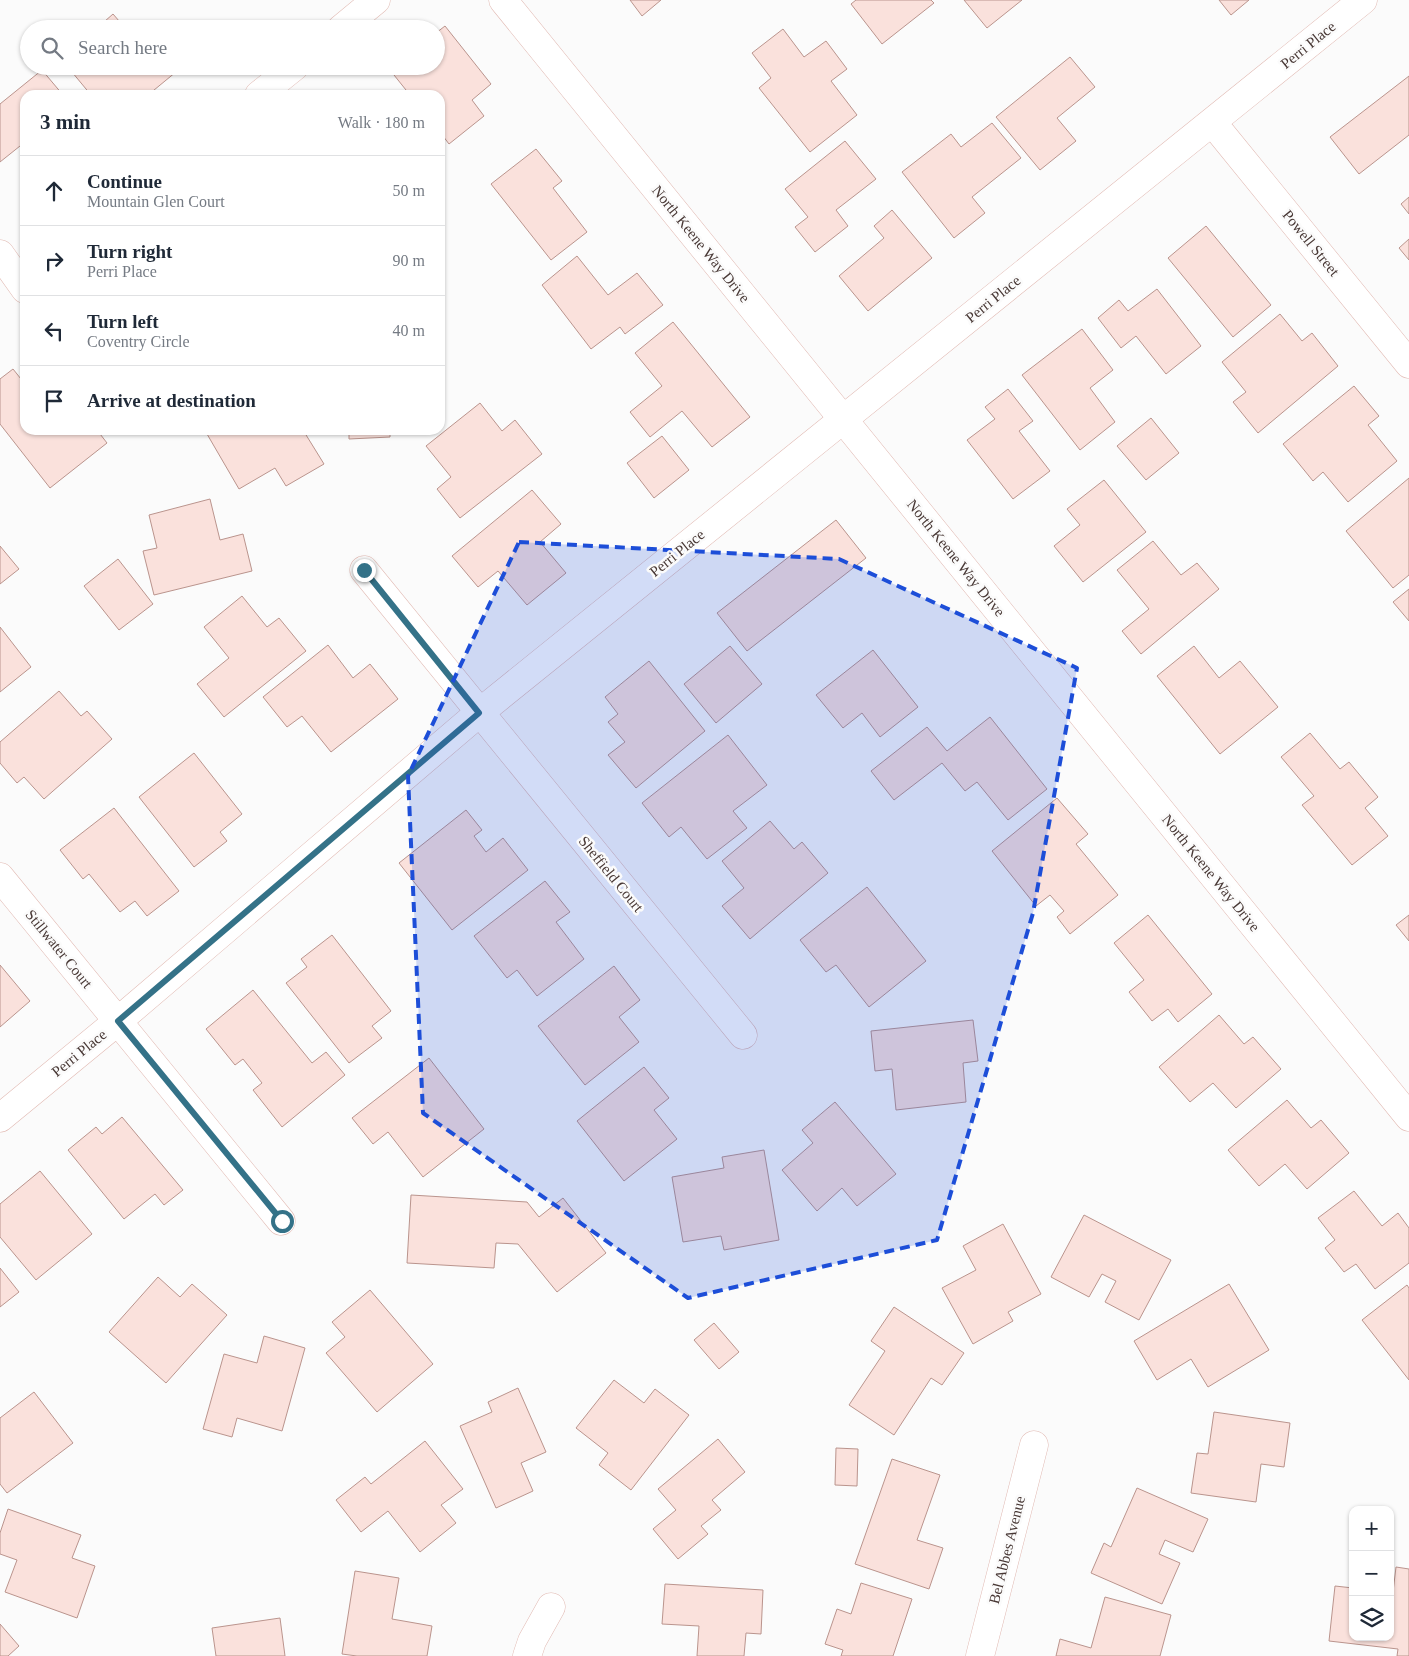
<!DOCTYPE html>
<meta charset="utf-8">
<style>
body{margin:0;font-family:Georgia,serif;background:#f6f6f7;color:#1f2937}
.controls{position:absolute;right:15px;bottom:15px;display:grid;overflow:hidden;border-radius:10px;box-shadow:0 1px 4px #0004}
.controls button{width:45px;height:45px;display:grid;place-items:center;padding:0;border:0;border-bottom:1px solid #e0e1e3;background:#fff;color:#1f2937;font:25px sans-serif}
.stop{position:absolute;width:15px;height:15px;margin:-11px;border:4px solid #347288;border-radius:50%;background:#fff}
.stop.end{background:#347288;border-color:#fff;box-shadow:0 1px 5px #0008}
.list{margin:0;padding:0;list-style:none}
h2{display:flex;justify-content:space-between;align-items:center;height:65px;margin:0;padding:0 20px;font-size:21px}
h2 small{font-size:16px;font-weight:400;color:#747a83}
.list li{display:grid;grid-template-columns:32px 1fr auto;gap:15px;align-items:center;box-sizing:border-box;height:70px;padding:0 20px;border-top:1px solid #e0e1e3}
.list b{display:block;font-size:19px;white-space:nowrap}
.list p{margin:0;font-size:16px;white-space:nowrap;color:#747a83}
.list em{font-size:16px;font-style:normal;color:#747a83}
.icon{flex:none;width:28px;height:28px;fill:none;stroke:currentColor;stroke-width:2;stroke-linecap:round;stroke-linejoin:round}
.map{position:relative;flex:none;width:1409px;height:1656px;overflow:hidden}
.search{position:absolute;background:#fff;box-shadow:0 1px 4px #0004;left:20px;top:20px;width:425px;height:55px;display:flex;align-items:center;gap:12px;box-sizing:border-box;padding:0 18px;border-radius:28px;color:#747a83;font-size:19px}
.panel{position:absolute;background:#fff;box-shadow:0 1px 4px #0004;left:20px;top:90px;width:425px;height:345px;border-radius:15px}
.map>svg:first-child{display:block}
.building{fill:#fae1dc;stroke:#ba948d}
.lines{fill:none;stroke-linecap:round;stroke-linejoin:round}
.minor-casing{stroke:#e1b9b2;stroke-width:29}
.tertiary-casing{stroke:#e1b9b2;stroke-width:29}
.minor{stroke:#fff;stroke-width:28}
.tertiary{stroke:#fff;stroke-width:28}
.route{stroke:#347288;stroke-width:6}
.marked{fill:#1d4ed8;fill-opacity:0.2;stroke:#1d4ed8;stroke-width:4;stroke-dasharray:10 6;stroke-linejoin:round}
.labels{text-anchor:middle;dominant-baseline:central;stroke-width:5;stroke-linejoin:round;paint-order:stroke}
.street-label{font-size:15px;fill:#483835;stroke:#fbfbfb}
</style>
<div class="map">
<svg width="1409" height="1656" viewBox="0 0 1409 1656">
<rect width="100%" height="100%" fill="#fbfbfb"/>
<path class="building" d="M630 0H661L642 16Z
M856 0H931L934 3 882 44 851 4Z
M964 0H1022L987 28Z
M1219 0H1249L1231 15Z
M113 14 126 29H96Z
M445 26 491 84 472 100 484 116 449 144 440 132V95H410L390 70 394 66H436V33Z
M783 29 804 57 826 41 847 69 831 81 857 115 810 152 759 88 771 78 752 53Z
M1070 57 1095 87 1057 118 1076 141 1040 170 996 117Z
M67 66H181L182 67 148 95H91Z
M42 70 63 95H25V142L0 162V104Z
M1409 76V135L1359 174 1330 137Z
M992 123 1021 158 972 197 985 213 954 238 902 172 951 134 961 147Z
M845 141 876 179 836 210 848 226 815 252 795 227 808 217 785 189Z
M536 149 562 181 553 188 587 232 551 260 491 184Z
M1409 197V214L1401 204Z
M892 210 932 258 868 311 839 276 884 238 874 226Z
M1206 226 1271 305 1233 337 1168 258Z
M1409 239V260L1399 248Z
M577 256 608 295 637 273 663 305 625 334 620 327 591 349 542 285Z
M1157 289 1201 346 1166 374 1136 336 1121 348 1098 318 1119 300 1128 311Z
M1280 314 1302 341 1312 333 1338 366 1258 433 1233 402 1246 392 1222 362Z
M673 322 750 417 712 447 682 411 650 437 630 412 662 386 635 353Z
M1082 329 1113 370 1090 388 1115 422 1080 450 1022 375Z
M13 369 25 384V430H97L107 443 50 488 0 424V379Z
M1354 386 1379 416 1368 425 1397 461 1348 502 1323 472 1313 481 1283 444Z
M1008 389 1033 421 1019 431 1050 471 1013 499 967 440 995 419 985 407Z
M480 403 502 431 515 420 542 454 460 518 437 489 451 477 426 446Z
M1151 418 1179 453 1146 480 1117 446Z
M215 430H303L324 464 286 486 275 468 239 489 207 434Z
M349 430H390V437L349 439Z
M662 436 689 470 654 498 627 463Z
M1409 478V575L1393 588 1346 531Z
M1104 480 1146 532 1083 582 1054 546 1080 525 1067 509Z
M532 490 561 524 540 542 566 573 527 605 498 571 478 587 452 556Z
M210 499 220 540 243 534 252 571 154 595 143 551 157 548 149 515Z
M836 520 866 558 747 651 717 613Z
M1153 541 1181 575 1197 563 1219 589 1141 654 1122 631 1149 609 1117 570Z
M0 546 19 569 0 584Z
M118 559 153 604 119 630 84 586Z
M1409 589V621L1393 602Z
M242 596 267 627 279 618 306 651 224 717 197 684 229 658 204 627Z
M0 627 31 667 0 692Z
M328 645 353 678 370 664 398 699 331 752 302 716 287 727 263 697Z
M730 646 762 684 716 723 684 684Z
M1194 646 1219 678 1240 661 1278 707 1220 754 1157 676Z
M873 650 918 707 880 737 862 713 843 728 816 695Z
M649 661 705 731 636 788 608 755 625 742 608 722 618 714 605 697Z
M59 691 81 716 87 711 112 739 44 799 24 777 17 783 0 763V742Z
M990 717 1047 789 1008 820 977 782 965 791 942 763 894 800 871 771 927 727 947 751Z
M1310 733 1340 769 1349 762 1378 797 1365 808 1388 836 1352 865 1302 805 1314 796 1281 757Z
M728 735 767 785 733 811 747 828 707 859 681 827 669 837 642 803Z
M194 753 242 814 220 832 227 841 194 867 139 797Z
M1057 798 1088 834 1076 844 1118 895 1070 934 1057 917 1064 911 1050 895 1036 906 992 851Z
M114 808 179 891 147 916 135 901 120 912 89 874 83 879 60 850Z
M466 810 482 830 474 836 486 852 503 838 528 870 452 930 399 863Z
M770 821 794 849 802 842 828 873 750 939 722 906 744 888 722 861Z
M545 881 570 912 556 922 584 959 537 996 517 970 507 978 474 936Z
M867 887 926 961 869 1007 836 965 826 972 800 940Z
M1148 915 1212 994 1178 1022 1168 1009 1152 1021 1129 992 1144 980 1114 943Z
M1409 915V941L1396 925Z
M332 935 391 1011 372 1026 382 1038 349 1063 286 983 307 967 301 959Z
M0 965 30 1001 0 1027Z
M614 966 640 1000 619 1017 639 1042 585 1085 538 1026Z
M253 990 312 1063 326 1052 345 1075 282 1127 253 1090 262 1083 243 1059 235 1065 206 1029Z
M1219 1015 1244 1044 1253 1037 1281 1069 1236 1108 1213 1083 1190 1102 1159 1067Z
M973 1020 978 1061 963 1063 966 1102 896 1110 892 1069 875 1071 871 1031Z
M429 1058 484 1129 423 1177 388 1132 373 1144 352 1118Z
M644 1067 669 1098 654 1110 677 1139 624 1181 577 1121Z
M1287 1100 1311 1128 1321 1120 1349 1153 1307 1189 1285 1164 1259 1186 1228 1150Z
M835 1102 896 1174 857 1206 842 1188 817 1211 782 1170 813 1143 802 1130Z
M122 1117 183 1190 164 1205 155 1194 124 1219 68 1150 96 1127 102 1134Z
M764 1150 779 1240 724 1250 721 1236 683 1242 672 1177 724 1168 722 1157Z
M40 1171 92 1234 36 1280 0 1237V1204Z
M1354 1191 1382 1226 1398 1213 1409 1228V1263L1375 1289 1356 1264 1344 1272 1325 1248 1335 1240 1318 1218Z
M411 1195 527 1202 539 1217 563 1198 606 1253 557 1292 518 1244 496 1243 494 1268 407 1263Z
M1084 1215 1171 1260 1139 1320 1105 1302 1116 1281 1102 1274 1089 1297 1051 1277Z
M1003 1224 1041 1294 1008 1312 1013 1321 973 1344 942 1288 976 1270 963 1246Z
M0 1268 19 1292 0 1307Z
M158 1277 180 1297 192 1284 227 1315 166 1383 109 1332Z
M1229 1284 1269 1350 1208 1387 1191 1359 1157 1380 1134 1341Z
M1407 1285 1409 1288V1380L1362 1320Z
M370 1290 433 1364 377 1412 326 1353 345 1337 332 1322Z
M894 1307 964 1353 942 1385 931 1378 894 1435 849 1405 885 1351 871 1341Z
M714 1323 739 1352 719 1369 694 1340Z
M264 1336 305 1348 282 1431 237 1418 232 1437 203 1429 224 1354 257 1363Z
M614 1380 644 1403 655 1389 689 1415 631 1490 599 1465 608 1453 576 1428Z
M518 1388 546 1452 521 1463 533 1491 496 1508 460 1426 492 1412 488 1402Z
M34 1392 73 1443 7 1493 0 1484V1418Z
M1214 1412 1290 1423 1284 1467 1261 1464 1256 1502 1191 1493 1197 1453 1208 1454Z
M718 1439 745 1472 712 1500 721 1510 701 1526 708 1534 678 1559 653 1529 676 1510 658 1489Z
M425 1441 463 1489 441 1505 456 1523 420 1552 388 1511 361 1532 336 1500 365 1477 371 1484Z
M836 1448 858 1449 857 1486 835 1485Z
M892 1459 940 1475 917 1540 943 1548 929 1589 855 1564Z
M1137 1488 1208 1519 1193 1552 1165 1540 1159 1554 1180 1563 1162 1604 1091 1573 1104 1543 1111 1547Z
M8 1509 81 1535 72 1558 95 1566 77 1618 5 1592 17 1560 0 1554V1533Z
M1396 1567 1409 1569V1656H1397L1398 1649 1329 1641 1335 1586 1353 1588V1637H1390V1592H1393Z
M355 1571 399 1578 392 1619 432 1626 427 1656H357L342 1654Z
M861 1583 912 1599 893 1656H841L843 1650 825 1644 837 1609 851 1614Z
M665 1584 763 1590 761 1634 746 1633 744 1656H697L699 1626 662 1624Z
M1105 1597 1171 1615 1160 1656H1056L1060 1639 1091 1648Z
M280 1618 285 1656H216L212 1628Z
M0 1624 19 1646 8 1656H0Z"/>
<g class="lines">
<g class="minor-casing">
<path id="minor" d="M341 29 376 0
M259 95 295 66
M1212 122 1409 364
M0 254 25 289
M364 570 743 1035
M0 877 281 1221
M0 1118 118 1021 479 713 1363 0
M527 1656 532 1641 551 1607
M980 1656 1034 1445"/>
</g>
<g class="tertiary-casing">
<path id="tertiary" d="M503 0 1409 1117"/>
</g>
<use href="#minor" class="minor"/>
<use href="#tertiary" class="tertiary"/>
</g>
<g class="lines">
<path class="route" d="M282 1221 118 1021 479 713 364 570"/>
</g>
<path class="marked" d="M519 542 839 559 1077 668 1033 913 937 1240 688 1298 423 1113 408 776Z"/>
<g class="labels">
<g class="street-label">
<text transform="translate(1308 45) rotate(-39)">Perri Place</text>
<text transform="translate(1311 243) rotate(51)">Powell Street</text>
<text transform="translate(701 244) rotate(51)">North Keene Way Drive</text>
<text transform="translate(993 299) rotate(-39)">Perri Place</text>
<text transform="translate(677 553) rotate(-39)">Perri Place</text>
<text transform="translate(956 558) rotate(51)">North Keene Way Drive</text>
<text transform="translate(1211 873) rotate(51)">North Keene Way Drive</text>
<text transform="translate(611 874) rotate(51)">Sheffield Court</text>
<text transform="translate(59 949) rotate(51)">Stillwater Court</text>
<text transform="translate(79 1053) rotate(-39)">Perri Place</text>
<text transform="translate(1007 1550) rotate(-76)">Bel Abbes Avenue</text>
</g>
</g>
</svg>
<div class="controls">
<button>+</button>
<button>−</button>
<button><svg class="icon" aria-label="layers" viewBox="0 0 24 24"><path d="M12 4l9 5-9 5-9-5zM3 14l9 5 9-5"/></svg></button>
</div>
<div class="stop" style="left:282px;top:1221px"></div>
<div class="stop end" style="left:364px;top:570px"></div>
<div class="search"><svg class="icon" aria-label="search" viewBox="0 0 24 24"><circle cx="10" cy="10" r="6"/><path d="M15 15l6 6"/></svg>Search here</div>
<section class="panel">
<h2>3 min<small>Walk · 180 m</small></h2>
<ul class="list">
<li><svg class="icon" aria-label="ahead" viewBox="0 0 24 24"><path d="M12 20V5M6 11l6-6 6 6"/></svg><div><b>Continue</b><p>Mountain Glen Court</p></div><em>50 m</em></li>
<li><svg class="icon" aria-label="right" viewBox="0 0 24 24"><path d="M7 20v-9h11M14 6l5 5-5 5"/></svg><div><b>Turn right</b><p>Perri Place</p></div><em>90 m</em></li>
<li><svg class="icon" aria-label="left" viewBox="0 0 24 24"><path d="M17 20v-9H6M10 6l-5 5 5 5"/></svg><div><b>Turn left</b><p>Coventry Circle</p></div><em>40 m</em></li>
<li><svg class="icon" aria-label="arrive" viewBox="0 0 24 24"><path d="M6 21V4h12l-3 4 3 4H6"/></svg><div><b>Arrive at destination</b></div></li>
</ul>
</section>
</div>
